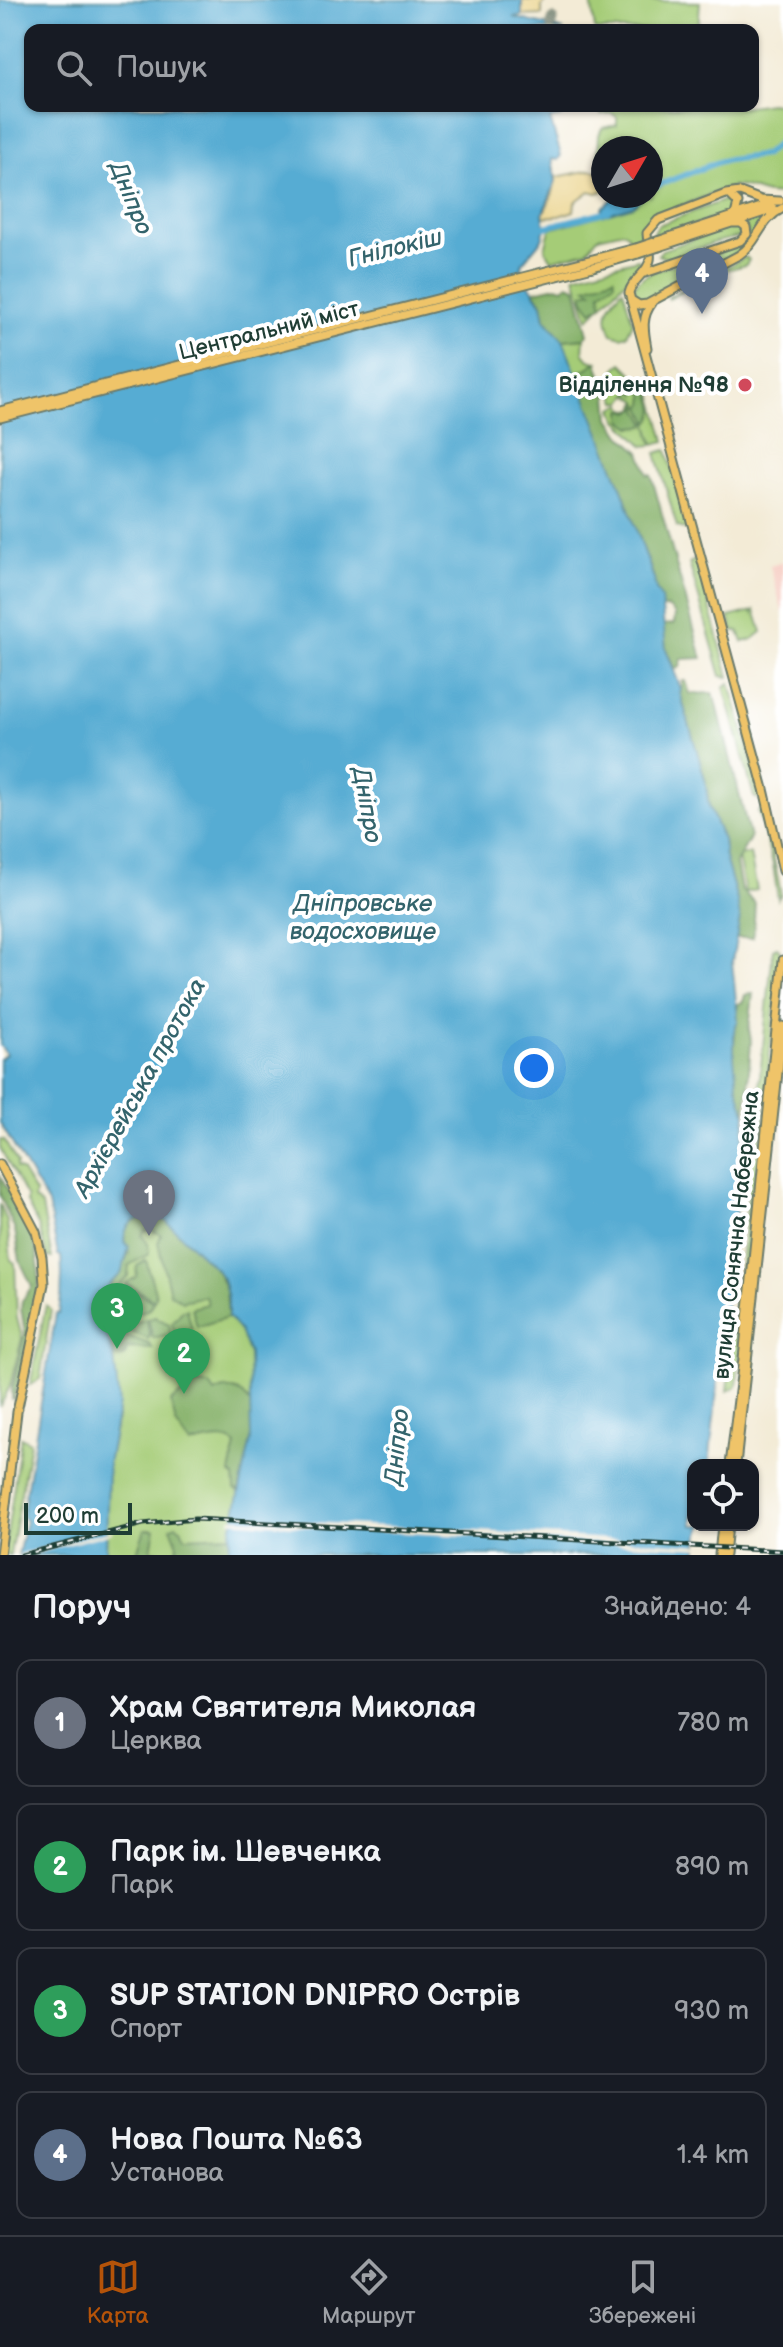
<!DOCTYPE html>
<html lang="uk">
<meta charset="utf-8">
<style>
body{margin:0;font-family:"Balsamiq Sans",sans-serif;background:#20242c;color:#f1f3f6}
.controls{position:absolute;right:24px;bottom:24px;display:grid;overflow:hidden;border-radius:16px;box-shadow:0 2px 6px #0004}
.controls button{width:72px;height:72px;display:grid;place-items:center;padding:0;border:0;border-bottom:2px solid #363941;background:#171b24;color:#f1f3f6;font:40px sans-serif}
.compass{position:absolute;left:591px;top:136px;width:72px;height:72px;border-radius:50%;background:#171b24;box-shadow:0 2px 6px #0004;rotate:51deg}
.scale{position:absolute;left:24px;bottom:20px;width:108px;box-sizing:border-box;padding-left:8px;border:4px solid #1f3d34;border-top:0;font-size:22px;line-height:28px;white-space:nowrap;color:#1f3d34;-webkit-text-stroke:6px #fff;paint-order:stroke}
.you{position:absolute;left:534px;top:1068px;width:28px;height:28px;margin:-20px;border:6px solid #fff;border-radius:50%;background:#1a73e8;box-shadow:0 0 0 12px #1a73e833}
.badge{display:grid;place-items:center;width:52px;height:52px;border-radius:50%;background:#b45309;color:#fff;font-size:26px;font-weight:700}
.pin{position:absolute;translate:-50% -66px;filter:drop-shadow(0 2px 4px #0008)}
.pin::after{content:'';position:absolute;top:42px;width:28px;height:24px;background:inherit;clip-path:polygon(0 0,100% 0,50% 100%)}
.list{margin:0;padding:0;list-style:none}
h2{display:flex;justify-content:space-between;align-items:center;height:104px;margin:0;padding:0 32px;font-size:34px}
h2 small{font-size:26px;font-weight:400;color:#9ea1a6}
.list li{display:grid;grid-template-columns:52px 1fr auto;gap:24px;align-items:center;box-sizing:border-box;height:128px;margin:0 16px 16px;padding:0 16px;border:2px solid #363941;border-radius:16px}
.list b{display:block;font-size:30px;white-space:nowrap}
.list p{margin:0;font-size:26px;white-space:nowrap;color:#9ea1a6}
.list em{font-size:26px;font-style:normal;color:#9ea1a6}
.icon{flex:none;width:44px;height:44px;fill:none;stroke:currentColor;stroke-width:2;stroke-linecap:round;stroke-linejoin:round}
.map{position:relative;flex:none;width:783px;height:1555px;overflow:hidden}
.search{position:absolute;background:#171b24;box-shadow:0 2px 6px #0004;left:24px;right:24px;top:24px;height:88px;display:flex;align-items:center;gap:20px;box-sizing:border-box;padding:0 28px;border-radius:16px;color:#9ea1a6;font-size:30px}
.sheet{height:680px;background:#171b24}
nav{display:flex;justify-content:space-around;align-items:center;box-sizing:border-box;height:112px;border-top:2px solid #363941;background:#171b24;font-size:22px;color:#9ea1a6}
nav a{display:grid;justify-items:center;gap:4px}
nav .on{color:#b45309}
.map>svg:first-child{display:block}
.built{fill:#f7d1c8}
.green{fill:#a5cc77;stroke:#628456;stroke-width:2}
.forest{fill:#84b068;stroke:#52764e;stroke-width:2}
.sand{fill:#eeda9e;stroke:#868c69;stroke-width:2}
.water{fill:#57acd3;stroke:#3b7484;stroke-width:2}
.pier{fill:#f3ebd6}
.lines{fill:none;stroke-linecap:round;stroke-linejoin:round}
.river{stroke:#57acd3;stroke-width:6}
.taxiway{stroke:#899485;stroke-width:10}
.major-casing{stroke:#697a6d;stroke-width:11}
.major{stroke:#efc469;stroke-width:7}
.rail-casing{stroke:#1f3d34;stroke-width:5}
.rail{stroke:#fff;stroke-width:2;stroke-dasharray:6;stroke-linecap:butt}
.major-bridge-casing{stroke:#697a6d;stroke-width:11;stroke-linecap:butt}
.major-bridge{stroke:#efc469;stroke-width:7}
.poi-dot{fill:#d1495b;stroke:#fff;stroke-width:3}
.labels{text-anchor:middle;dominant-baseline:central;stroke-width:8;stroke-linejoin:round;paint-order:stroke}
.street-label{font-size:22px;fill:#1f3d34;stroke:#fff}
.poi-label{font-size:22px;font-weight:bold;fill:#1f3d34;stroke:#fff;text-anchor:end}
.water-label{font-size:24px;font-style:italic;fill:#33646c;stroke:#fff}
</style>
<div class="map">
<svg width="783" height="1555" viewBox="0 0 783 1555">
<rect width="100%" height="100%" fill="#fff"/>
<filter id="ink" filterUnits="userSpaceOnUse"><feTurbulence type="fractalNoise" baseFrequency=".0125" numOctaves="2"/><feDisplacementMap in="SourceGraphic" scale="16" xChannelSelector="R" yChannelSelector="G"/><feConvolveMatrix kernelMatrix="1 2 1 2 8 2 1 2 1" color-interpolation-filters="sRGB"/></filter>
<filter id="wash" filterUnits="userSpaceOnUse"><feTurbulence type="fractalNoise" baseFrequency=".006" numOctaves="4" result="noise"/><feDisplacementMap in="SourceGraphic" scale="32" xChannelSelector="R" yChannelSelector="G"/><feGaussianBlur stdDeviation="1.8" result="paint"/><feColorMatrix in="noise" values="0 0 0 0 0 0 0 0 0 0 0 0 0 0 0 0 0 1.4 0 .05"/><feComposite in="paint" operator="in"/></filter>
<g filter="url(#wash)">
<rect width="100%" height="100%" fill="#f3ebd6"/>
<path class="built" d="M783 562V614L770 566Z"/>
<path class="green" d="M591 0 700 2 698 30H595Z
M770 103 783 105V194C758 197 753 185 733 186L657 215 649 219 640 233 641 242 635 243 624 231 598 237 587 251 552 260 545 249 550 229 633 206 644 196H651V148H603V155H598L599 135 602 128 617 125V117L611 113 601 114 599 106 742 107Z
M725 200H731L734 204 732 212 657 237 652 236 658 225Z
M764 216 746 248 700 272 701 263 696 256 743 243 749 236 745 222Z
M735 225 743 231 739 237C730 239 722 240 713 243 697 248 675 264 658 255L662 250Z
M746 257 749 260 746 265 723 271 669 299 668 297Z
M638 259 641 265 588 319 575 276Z
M687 261 695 265C690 281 652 303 636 301L631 295C636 271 668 267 687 261Z
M623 289 633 323 627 335 621 337 612 334C602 314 609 303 623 289Z
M584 338 583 353 589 360 597 362 576 375 563 340Z
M622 363 632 373 634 382 637 377 650 385 665 441 654 444 647 421 653 445 644 446 617 419 613 408 623 404 624 408 629 410 635 409 637 403 641 408 638 401 630 395 633 391 636 394 634 386 623 402H617C612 386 606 374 622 363Z
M667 450 689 530 677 527 656 453Z
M697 559 729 677 721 676 689 563Z
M755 610 762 632 753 639 743 642 739 632 733 631 729 617 753 611V613Z
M730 683 762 797 758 799 754 797 724 687Z
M764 808 781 894 778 899 773 865 758 811Z
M750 854 757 890 745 892 738 856Z
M777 947 780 950 737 1386 728 1391 773 949Z
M0 1140H4L17 1163 16 1168 21 1170 35 1193 34 1199 42 1206 52 1258 47 1257 39 1227 26 1201 27 1198 0 1148Z
M0 1204 7 1221 11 1260 15 1263 17 1318 22 1338 10 1386 0 1407Z
M155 1217 240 1331 249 1354 252 1428 228 1555H106L108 1464 118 1413 114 1357 100 1314 102 1298 107 1288 117 1278 129 1247Z
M46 1305 51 1310 40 1379 30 1385Z
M21 1437 30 1442 10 1555H4Z"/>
<path class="forest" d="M614 277 615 282 601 292 602 305 592 311 583 299 584 293 592 291 586 287Z
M568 284 576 287 588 334 584 338 563 340 545 319 542 303 534 291 557 286 563 288Z
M597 362 608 396 610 418 621 435 640 452 648 475 651 474 702 658 681 659 680 667 676 669C668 656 661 642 663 625L674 624 675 614 668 607 661 609C661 597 653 589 654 578L622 489 576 375Z
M639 379 648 385C652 398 660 411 649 423L642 407C649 396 641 390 635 382Z
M638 407 646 423 645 426 632 427 622 420V410L631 412Z
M683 681H686L690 694 712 693 716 700 750 838 736 863 741 890 755 903 753 938H735L738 929 737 900 725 858 723 840 709 807 705 779 680 693Z
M753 994 749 1029 751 1041 746 1115C728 1081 734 1039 738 1004L743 1002 745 995Z
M0 1176C12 1197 27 1219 34 1242 49 1289 26 1353 14 1399H12V1388L25 1333 21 1309 22 1301 32 1286 20 1261 15 1230 0 1195Z
M141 1217H155L166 1221 216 1269 226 1289 228 1317 197 1327 192 1308 207 1304 205 1296 182 1301 170 1293 158 1243 161 1235 152 1230 145 1231 142 1236 148 1243 149 1254 129 1265 128 1276 115 1290 114 1297 105 1294 109 1284 117 1278 129 1252 124 1241 127 1225Z
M146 1260 156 1296 154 1300 126 1283 136 1277 137 1266Z
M125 1285 153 1302 150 1309 118 1319 119 1295Z
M187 1309 192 1329 175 1333 172 1323 183 1310Z
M155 1317 169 1324 171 1334 153 1338 148 1319Z
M146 1319 150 1336 148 1339 122 1328Z
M103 1327 149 1344 153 1349 127 1348 125 1356 120 1358 114 1357Z
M195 1384 210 1385 215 1393C230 1384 241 1390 251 1404V1440L239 1492 235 1489 234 1476 230 1473 236 1445C224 1434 205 1442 190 1444L176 1424 171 1402Z
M176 1525 181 1528 185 1537 231 1535 228 1555H136L145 1529H155L151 1550 167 1554 176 1552 178 1545 171 1527Z"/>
<path class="sand" d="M522 0H547L542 6V15L522 16Z
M591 170 597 171 603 183V191L597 193 590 191 575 202 574 211 559 216 542 217 553 193 556 177Z"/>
<path class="water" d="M0 0H522V16L513 17 564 30H30V106L559 107 561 117 550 119 561 155 558 160 552 159 556 181 543 213 545 228 542 239 522 263 521 272 542 304 545 319 563 340 622 489 654 579 656 590 661 598 666 649 681 689 680 693 705 779 709 807 723 840 725 858 737 900 740 918 732 961 738 1020 734 1031V1057L737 1086 746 1115 709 1465H693V1525H703L698 1539V1555H228L231 1531 251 1440 249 1354 240 1331 228 1317V1298L223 1279 216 1269 166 1221C148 1212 124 1218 124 1241L129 1247 121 1274 109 1284 102 1298 100 1314 114 1357 119 1404 108 1464 106 1555H18L26 1521 22 1516 56 1313H59C62 1293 63 1277 61 1256H58L48 1204 0 1123V1059L6 1054 0 1045Z
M616 196H644L633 206 603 215 602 208Z"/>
<path class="pier" d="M231 1518 493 1532 702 1545V1548L367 1531 230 1521Z
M112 1530V1533L29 1555H16Z"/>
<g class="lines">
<path class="river" d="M651 188 721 161 765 155 783 139
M538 229 608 211"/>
<path class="taxiway" d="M551 26 553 19"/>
</g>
</g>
<g filter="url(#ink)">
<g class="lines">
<g class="major-casing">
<path id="major" d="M729 194 738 203 735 215
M780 201 761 200 740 192 726 194 658 220 647 233C647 242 652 251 650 260 647 274 632 279 629 293L764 789 783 871
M657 241 773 203
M659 247 774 209
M689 258 696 260 698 265 692 278
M645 273 740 241 747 234 746 227 741 223H732
M631 300 639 305 647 304 739 255C760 241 759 220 783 208
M647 348C644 331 641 317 652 303
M0 411 636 248
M0 418 593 267 638 254
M0 1164 36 1232 42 1257 44 1284 17 1412 0 1555
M730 1465 743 1359 783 960
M736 1465 783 1026
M719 1555 722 1525
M725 1555 728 1525"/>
</g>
<use href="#major" class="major"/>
<g class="rail-casing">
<path id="rail" d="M22 1555 143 1524 195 1519 783 1551"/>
</g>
<use href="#rail" class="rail"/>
<g class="major-bridge-casing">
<path id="major-bridge" d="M636 248 657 241
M638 254 659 247"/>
</g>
<use href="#major-bridge" class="major-bridge"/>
</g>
</g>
<circle class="poi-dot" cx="745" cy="385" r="8"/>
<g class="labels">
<g class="street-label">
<text transform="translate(269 331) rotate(-14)">Центральний міст</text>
<text transform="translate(737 1235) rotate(-84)">вулиця Сонячна Набережна</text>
</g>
<g class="poi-label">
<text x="729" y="385">Відділення №98</text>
</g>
<g class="water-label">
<text transform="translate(131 198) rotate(68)">Дніпро</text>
<text transform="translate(395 248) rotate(-14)">Гнілокіш</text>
<text transform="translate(367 805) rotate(80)">Дніпро</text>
<text x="363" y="903">Дніпровське<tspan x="363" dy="28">водосховище</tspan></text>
<text transform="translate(140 1088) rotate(-61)">Архієрейська протока</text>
<text transform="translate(397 1447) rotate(-84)">Дніпро</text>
</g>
</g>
</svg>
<div class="controls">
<button><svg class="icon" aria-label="locate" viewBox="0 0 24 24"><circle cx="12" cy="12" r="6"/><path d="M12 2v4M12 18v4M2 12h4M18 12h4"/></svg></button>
</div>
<svg class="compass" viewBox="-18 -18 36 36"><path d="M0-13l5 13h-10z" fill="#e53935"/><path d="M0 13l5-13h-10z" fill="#9ea1a6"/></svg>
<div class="scale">200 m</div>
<div class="you"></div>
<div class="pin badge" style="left:149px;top:1236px;background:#6b7280">1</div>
<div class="pin badge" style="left:184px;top:1394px;background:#2e9e5b">2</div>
<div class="pin badge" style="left:117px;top:1349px;background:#2e9e5b">3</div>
<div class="pin badge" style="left:702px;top:314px;background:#5c6f8a">4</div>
<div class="search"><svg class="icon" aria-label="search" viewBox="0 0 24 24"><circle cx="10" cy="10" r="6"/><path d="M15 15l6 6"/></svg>Пошук</div>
</div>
<section class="sheet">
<h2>Поруч<small>Знайдено: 4</small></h2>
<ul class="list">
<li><span class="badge" style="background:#6b7280">1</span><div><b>Храм Святителя Миколая</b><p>Церква</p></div><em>780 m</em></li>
<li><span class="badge" style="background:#2e9e5b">2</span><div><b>Парк iм. Шевченка</b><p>Парк</p></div><em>890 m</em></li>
<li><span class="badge" style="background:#2e9e5b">3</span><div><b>SUP STATION DNIPRO Острів</b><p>Спорт</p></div><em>930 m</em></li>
<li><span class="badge" style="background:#5c6f8a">4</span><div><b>Нова Пошта №63</b><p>Установа</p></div><em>1.4 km</em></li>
</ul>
</section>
<nav>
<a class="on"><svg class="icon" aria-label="map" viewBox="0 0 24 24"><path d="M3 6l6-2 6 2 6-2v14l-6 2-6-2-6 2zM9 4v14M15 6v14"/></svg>Карта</a>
<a><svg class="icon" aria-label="directions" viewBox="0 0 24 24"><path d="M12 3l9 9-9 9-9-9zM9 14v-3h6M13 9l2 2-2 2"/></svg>Маршрут</a>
<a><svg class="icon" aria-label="saved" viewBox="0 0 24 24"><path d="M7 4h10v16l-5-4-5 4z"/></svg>Збережені</a>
</nav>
